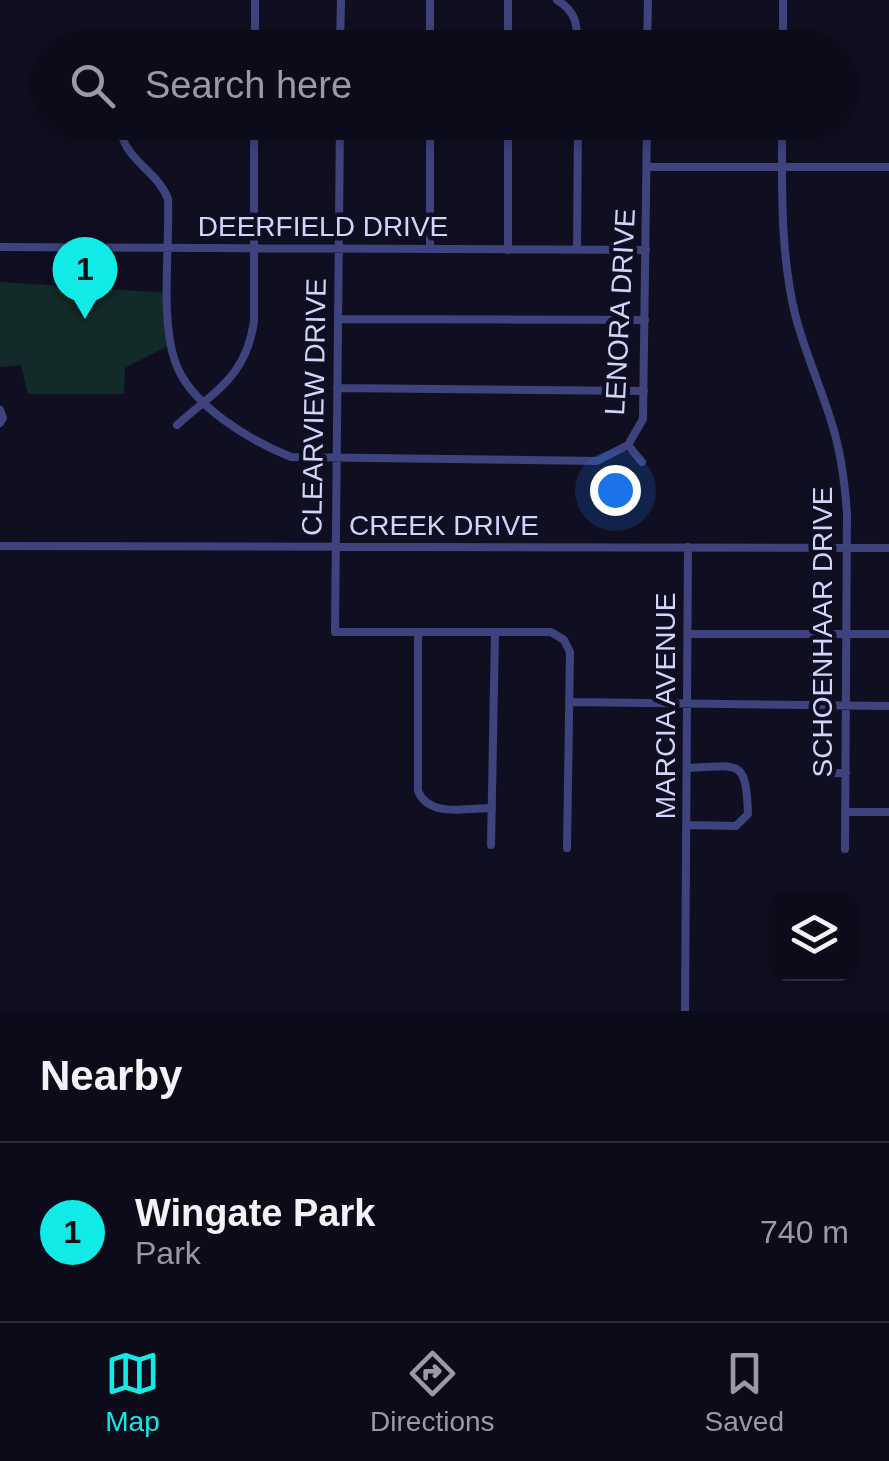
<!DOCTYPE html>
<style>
body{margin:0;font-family:Helvetica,sans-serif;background:#151423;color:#f1f3f6}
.controls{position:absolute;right:30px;bottom:30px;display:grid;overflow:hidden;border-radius:20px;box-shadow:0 5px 15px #0003}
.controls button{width:90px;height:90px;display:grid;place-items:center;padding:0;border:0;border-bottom:2px solid #2c2b39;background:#0c0b1a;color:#f1f3f6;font:50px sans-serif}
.you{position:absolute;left:615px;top:490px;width:35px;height:35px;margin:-25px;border:8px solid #fff;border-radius:50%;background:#1a73e8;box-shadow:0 0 0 15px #1a73e833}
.badge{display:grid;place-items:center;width:65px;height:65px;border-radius:50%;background:#10ebe8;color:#111;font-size:32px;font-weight:700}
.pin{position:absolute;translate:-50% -82px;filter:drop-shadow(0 2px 5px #0008)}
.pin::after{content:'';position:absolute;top:52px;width:35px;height:30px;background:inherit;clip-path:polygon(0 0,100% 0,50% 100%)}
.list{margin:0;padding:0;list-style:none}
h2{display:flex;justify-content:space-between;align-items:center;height:130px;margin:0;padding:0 40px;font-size:42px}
h2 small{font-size:32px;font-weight:400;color:#9a9ba2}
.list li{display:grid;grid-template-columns:65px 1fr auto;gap:30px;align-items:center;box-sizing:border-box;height:180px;padding:0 40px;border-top:2px solid #2c2b39}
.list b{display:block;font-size:38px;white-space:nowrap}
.list p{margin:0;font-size:32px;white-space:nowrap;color:#9a9ba2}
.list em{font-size:32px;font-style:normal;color:#9a9ba2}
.icon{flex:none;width:55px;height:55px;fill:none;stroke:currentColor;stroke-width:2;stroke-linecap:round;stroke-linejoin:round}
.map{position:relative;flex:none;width:889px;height:1011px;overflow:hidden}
.search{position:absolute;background:#0c0b1a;box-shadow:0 5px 15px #0003;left:30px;right:30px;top:30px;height:110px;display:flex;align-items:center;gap:25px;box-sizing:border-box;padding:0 35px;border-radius:55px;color:#9a9ba2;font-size:38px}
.sheet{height:310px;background:#0c0b1a}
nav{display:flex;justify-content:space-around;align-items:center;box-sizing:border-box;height:140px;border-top:2px solid #2c2b39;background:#0c0b1a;font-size:28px;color:#9a9ba2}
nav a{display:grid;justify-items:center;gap:5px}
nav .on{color:#10ebe8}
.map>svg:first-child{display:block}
.green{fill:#132b28}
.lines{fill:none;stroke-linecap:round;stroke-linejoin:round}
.minor{stroke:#3e437e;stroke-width:8}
.labels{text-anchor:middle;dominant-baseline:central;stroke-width:9;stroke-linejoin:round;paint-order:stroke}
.street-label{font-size:28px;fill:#d3d3fc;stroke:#100f22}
</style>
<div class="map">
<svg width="889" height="1011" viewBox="0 0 889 1011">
<rect width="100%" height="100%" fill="#100f22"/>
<path class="green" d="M0 282 169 293 170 345 125 368 124 394H28L21 365 0 367Z"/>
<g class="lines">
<path class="minor" d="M255 0V48
M508 0V48
M557 0C577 12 577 25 578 48
M340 48 341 0
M430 48V0
M647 48 648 0
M783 48V0
M120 122C120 159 157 169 168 199 170 247 160 318 175 361 189 405 251 441 291 457L597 461 628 445 643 419 647 122
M340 122 335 632H551L564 640 570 652 567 848
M508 122V250
M782 122C782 187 780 251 795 314 805 354 823 391 834 431 842 458 845 486 847 514L845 849
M648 167H889
M0 247 646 250
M430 248V122
M577 248 578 122
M338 319 645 320
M337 388 644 391
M0 410 3 418 0 423
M177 425C216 390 246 377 254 321V122
M628 445 642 462
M0 546 889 548
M418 633V791C429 818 467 808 492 808
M688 634H889
M569 702 889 706
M817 773H846
M845 812H889
M687 825 736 826 748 814C746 757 739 766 688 768
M491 845 495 633
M685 1011 688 547"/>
</g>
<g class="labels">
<g class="street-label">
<text x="323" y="226">DEERFIELD DRIVE</text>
<text transform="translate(620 312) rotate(-87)">LENORA DRIVE</text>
<text transform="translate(314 407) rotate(-89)">CLEARVIEW DRIVE</text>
<text x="444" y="525">CREEK DRIVE</text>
<text transform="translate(822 632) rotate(-90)">SCHOENHAAR DRIVE</text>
<text transform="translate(665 706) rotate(-90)">MARCIA AVENUE</text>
</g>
</g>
</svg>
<div class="controls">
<button><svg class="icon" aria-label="layers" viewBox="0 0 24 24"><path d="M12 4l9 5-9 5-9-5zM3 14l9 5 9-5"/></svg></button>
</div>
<div class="you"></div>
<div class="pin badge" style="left:85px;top:319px">1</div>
<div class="search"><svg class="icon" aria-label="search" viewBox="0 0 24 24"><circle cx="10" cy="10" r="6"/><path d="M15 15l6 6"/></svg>Search here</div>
</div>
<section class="sheet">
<h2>Nearby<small></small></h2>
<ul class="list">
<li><span class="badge">1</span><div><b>Wingate Park</b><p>Park</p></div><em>740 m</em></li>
</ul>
</section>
<nav>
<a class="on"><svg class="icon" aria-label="map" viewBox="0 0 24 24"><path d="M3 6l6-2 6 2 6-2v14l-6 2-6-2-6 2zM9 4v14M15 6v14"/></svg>Map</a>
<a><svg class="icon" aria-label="directions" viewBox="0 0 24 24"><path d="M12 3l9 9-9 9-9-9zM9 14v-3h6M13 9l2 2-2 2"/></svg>Directions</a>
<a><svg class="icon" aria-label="saved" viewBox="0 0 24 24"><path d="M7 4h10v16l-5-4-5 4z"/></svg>Saved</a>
</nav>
